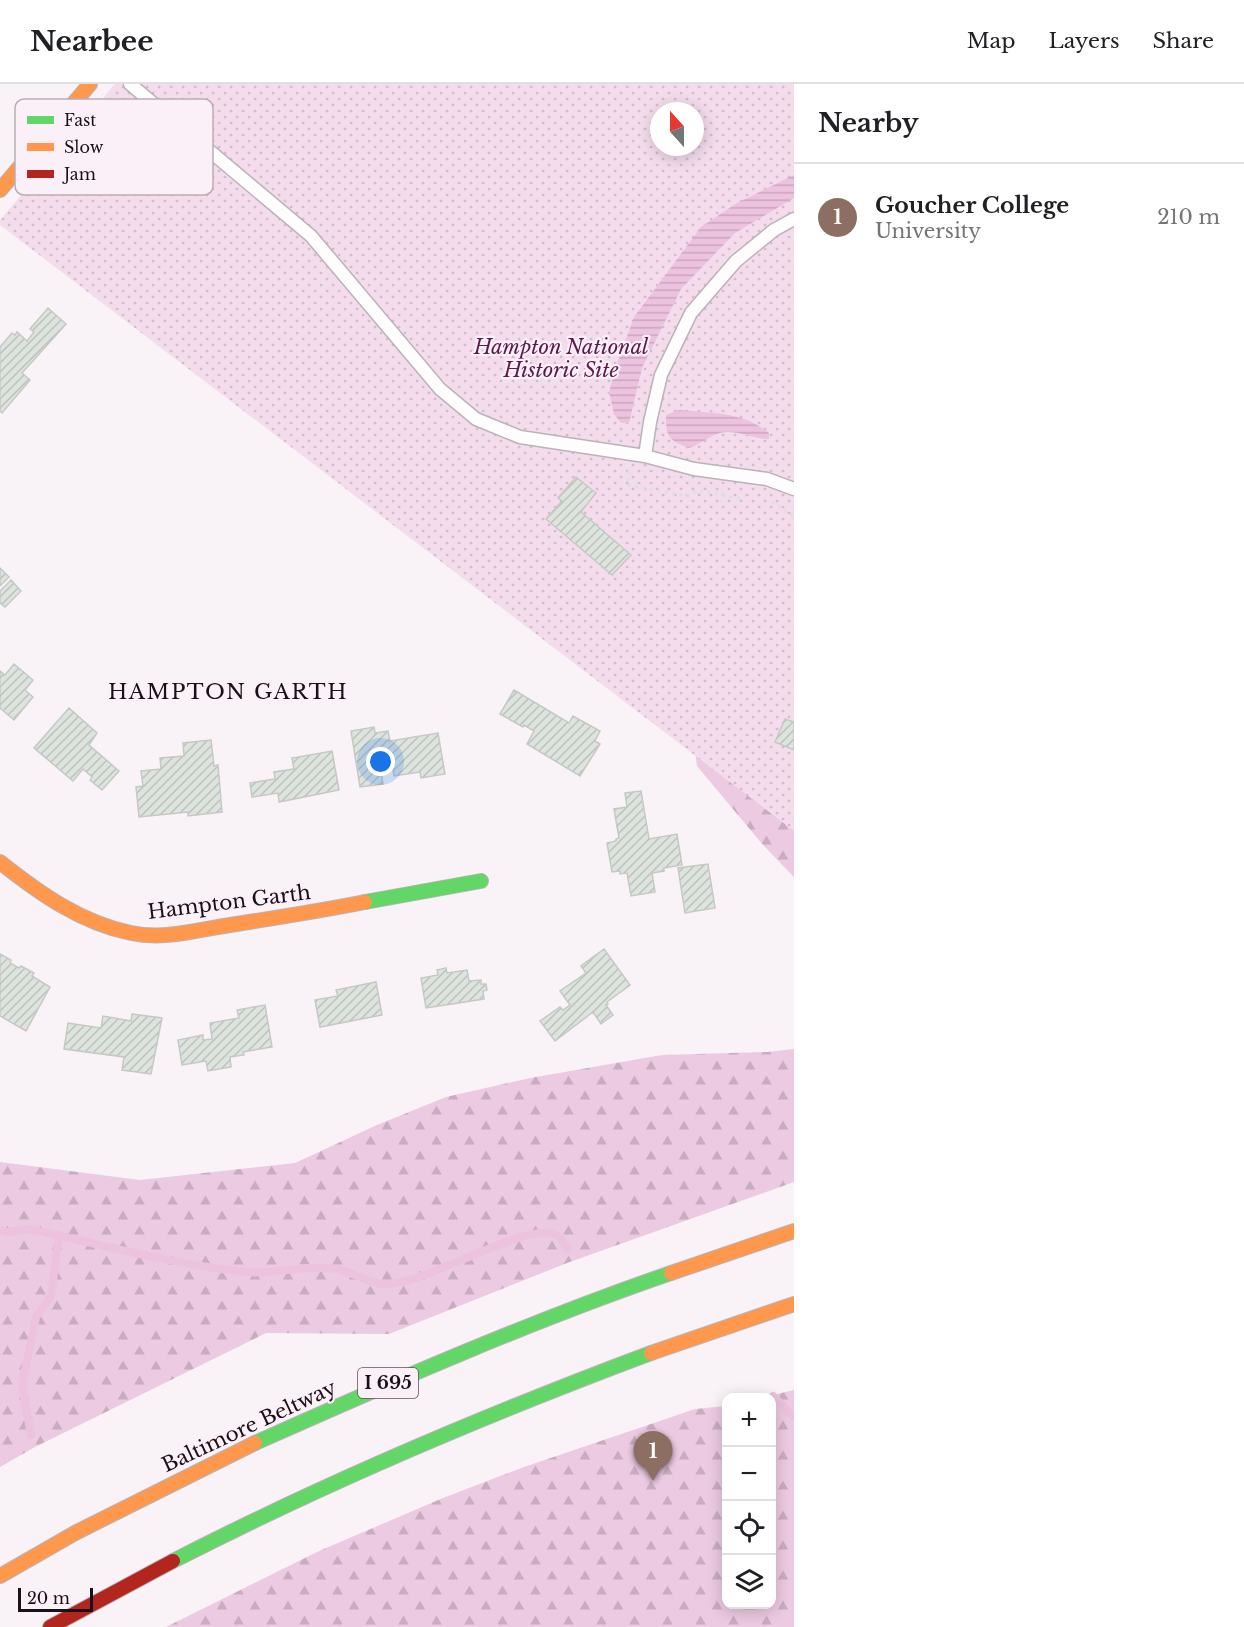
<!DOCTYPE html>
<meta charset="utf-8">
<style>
body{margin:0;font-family:"Libre Baskerville",serif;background:#f6f6f6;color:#202124}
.controls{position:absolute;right:18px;bottom:18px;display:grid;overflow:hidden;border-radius:12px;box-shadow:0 3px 15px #0003}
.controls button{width:54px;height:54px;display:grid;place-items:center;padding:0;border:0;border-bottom:2px solid #e0e0e0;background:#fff;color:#202124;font:30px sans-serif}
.compass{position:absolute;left:650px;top:18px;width:54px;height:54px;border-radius:50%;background:#fff;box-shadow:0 3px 15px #0003;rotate:339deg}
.scale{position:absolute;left:18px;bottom:15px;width:75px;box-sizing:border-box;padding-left:6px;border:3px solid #1a1017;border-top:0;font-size:16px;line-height:21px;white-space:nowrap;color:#1a1017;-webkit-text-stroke:4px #fcf0f8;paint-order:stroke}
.you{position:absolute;left:381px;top:678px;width:21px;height:21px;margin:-15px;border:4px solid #fff;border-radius:50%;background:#1a73e8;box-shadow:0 0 0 9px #1a73e833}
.badge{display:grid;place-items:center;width:39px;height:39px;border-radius:50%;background:#d93025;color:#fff;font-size:20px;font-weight:700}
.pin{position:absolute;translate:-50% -50px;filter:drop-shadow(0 2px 3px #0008)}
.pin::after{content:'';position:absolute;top:32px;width:21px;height:18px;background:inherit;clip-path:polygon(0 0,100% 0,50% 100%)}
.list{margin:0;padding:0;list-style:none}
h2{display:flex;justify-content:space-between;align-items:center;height:78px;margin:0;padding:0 24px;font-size:26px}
h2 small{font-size:20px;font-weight:400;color:#757577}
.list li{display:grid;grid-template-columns:39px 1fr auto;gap:18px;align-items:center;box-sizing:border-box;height:108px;padding:0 24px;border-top:2px solid #e0e0e0}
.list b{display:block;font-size:22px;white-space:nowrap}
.list p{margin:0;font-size:20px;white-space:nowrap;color:#757577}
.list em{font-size:20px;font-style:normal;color:#757577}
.icon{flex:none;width:33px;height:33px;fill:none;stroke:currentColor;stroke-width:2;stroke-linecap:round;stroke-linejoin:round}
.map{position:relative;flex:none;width:794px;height:1543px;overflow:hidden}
header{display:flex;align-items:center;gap:36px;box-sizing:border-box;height:84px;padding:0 30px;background:#fff;border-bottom:2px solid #e0e0e0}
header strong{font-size:28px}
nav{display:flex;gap:33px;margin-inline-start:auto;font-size:21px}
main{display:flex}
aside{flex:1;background:#fff}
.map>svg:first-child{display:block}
.forest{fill:url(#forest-firs)}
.park{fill:url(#park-dots);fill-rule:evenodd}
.water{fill:url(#water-rules)}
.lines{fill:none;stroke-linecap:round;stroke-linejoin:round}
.stream{stroke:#ecc2df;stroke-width:8}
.building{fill:url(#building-hatch);stroke:#c6c8c6;stroke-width:1.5}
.lane-casing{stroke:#bab3b8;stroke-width:15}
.fast-casing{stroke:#bab3b8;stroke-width:16}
.slow-casing{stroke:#bab3b8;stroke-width:16}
.jam-casing{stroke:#bab3b8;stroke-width:16}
.path{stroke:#e0dfe0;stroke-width:4;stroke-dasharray:3 4.5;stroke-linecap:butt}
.lane{stroke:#fefdfe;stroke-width:12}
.fast{stroke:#63d668;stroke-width:14}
.slow{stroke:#ff974d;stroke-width:14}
.jam{stroke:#b3261e;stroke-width:14}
.labels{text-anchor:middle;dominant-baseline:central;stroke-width:4.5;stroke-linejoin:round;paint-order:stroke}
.shield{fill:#fcf0f8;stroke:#5e535a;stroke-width:1.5}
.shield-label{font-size:18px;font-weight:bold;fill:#1a1017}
.park-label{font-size:20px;font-style:italic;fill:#5b194c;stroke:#fcf0f8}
.street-label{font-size:20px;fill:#1a1017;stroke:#fcf0f8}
.neighbourhood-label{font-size:21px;letter-spacing:1.5px;fill:#1a1017;stroke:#fcf0f8}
.key{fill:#fcf0f8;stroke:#b8adb4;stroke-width:1.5}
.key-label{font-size:16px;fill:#1a1017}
</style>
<header>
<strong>Nearbee</strong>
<nav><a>Map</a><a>Layers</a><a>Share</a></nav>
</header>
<main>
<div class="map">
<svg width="794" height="1543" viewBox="0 0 794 1543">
<defs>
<pattern id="forest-firs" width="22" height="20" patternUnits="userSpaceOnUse" patternTransform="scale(1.5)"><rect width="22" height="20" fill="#eccae2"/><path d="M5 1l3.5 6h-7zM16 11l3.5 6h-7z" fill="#caacc1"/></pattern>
<pattern id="park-dots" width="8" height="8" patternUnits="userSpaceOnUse" patternTransform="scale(1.5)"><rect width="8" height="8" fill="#f4dced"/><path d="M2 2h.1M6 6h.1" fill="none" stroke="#d1bcca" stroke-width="1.8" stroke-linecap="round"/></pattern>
<pattern id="water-rules" width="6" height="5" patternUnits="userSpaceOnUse" patternTransform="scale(1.5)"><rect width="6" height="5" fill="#ecc2df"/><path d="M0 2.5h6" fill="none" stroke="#caa6bf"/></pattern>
<pattern id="building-hatch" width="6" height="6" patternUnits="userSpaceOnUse" patternTransform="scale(1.5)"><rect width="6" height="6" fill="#dce4dd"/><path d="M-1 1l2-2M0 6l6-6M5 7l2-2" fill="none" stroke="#bcc3bd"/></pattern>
</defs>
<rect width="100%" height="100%" fill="#f9f3f7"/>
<path class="forest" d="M691 637 794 679V793L763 761 697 682Z
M794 965V1098L567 1179 389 1250 266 1249 35 1363 0 1383V1078L140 1096 295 1079 377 1041 446 1013 530 994 662 971 767 968Z
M794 1306V1543H166L319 1467 443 1414 524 1383 695 1325 726 1322V1520H772V1314L764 1313Z"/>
<path class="park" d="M115 0H794V747L0 141V136ZM659 27H695V63H659Z"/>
<path class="water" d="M794 91V114L735 149 681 205 642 284 629 339H621L614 330 609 308 616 283 634 233 701 143 737 119Z
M679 326C711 329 744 328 769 349V355C755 355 742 348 727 348 712 348 703 360 689 364 668 356 666 353 666 331Z"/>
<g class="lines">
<path class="stream" d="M0 1146 7 1148 30 1145C101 1161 172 1180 245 1188 272 1191 309 1180 336 1185 352 1187 367 1199 383 1200 423 1203 529 1135 556 1151 561 1154 565 1161 568 1165
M773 1312 794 1333
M31 1351 22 1301 36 1233 51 1212 59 1151"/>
</g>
<path class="building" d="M48 224 66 240 22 289 30 296 2 329 0 327V263L12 249 15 251 17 248 27 257 34 248 30 245Z
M576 393 596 409 581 428 631 471 612 491 546 435 562 417 558 414Z
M0 484 9 493 0 502Z
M11 496 21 507 5 523 0 519V507Z
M14 580 33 596 25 606 33 613 14 636 0 624V587L5 591Z
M514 606 569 639 573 632 600 647 595 657 600 660 580 692 527 660 534 647 524 641 523 643 500 630Z
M69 624 97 649 89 661 119 687 102 706 90 696 92 693 83 685 73 697 34 664Z
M785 635 794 638V666L775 658Z
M374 643 375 649 388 647 390 657 438 649 445 690 421 694 420 688 394 692 391 671 379 673 383 700 360 703 351 647Z
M211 656 214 682 218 681 222 728 188 732V728L139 733 136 703 143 702 141 687 161 685 160 674 184 672 183 659Z
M332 667 339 706 279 718 278 709 252 713 250 699 275 695 274 688 294 685 292 674Z
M641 707 649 755 677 750 682 781 664 784V787L652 789 655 808 631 812 627 789 620 790V787L612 788 607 759 616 757V755L619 754 614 725 627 723 625 709Z
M708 780 715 824 685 829 678 784Z
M604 865 630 901 607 918 608 920 606 921 613 931 601 940 593 928 555 957 540 937 560 923 563 926 570 921 560 907 586 889 581 882Z
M0 870 11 876 10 879 19 884 21 882 34 889 32 892 50 903 26 947 0 932Z
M446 884 447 889 467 886 469 897 481 896V900H486L487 906 483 907 484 915 426 924 421 894 438 891 437 886Z
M376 898 382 931 320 943 315 916 338 912 336 906Z
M265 921 272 963 243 968 244 971 230 973 231 983 208 987 206 977 182 981 178 956 203 951V956L212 955 210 939 239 934 237 926Z
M132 930 162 934 151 990 122 986 124 973 64 965 68 939 101 944 103 932 131 937Z"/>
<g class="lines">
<g class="lane-casing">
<path id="lane" d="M130 0 311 152 440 305 476 335 520 353 645 372 694 385 767 395 794 405
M645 372 650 338 661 291 691 229 736 177 774 146 794 135"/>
</g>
<g class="fast-casing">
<path id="fast" d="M365 818 481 797
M255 1359C392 1298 529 1238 671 1189
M173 1477C327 1398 488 1330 651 1269"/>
</g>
<g class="slow-casing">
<path id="slow" d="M0 106 90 0
M0 778C39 809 81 839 131 849 164 856 197 846 230 841 275 834 320 827 365 818
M671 1189 794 1147
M651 1269 794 1220
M0 1492 75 1449 255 1359"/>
</g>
<g class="jam-casing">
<path id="jam" d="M50 1543 173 1477"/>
</g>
<path class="path" d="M629 387 627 401 687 412 698 406 738 414 745 411
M772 418 794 433"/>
<use href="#lane" class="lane"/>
<use href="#fast" class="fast"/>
<use href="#slow" class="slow"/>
<use href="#jam" class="jam"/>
</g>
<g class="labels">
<rect class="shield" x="358" y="1284" width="60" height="30" rx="4.5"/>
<g class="shield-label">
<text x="388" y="1299">I 695</text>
</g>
<g class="park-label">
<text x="561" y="263">Hampton National<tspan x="561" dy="23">Historic Site</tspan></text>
</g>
<g class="street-label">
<text transform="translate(229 818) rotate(-7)">Hampton Garth</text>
<text transform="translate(249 1342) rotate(-25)">Baltimore Beltway</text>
</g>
<g class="neighbourhood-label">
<text x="228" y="608">HAMPTON GARTH</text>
</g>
</g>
<rect x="15" y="15" width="198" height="96" rx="9" class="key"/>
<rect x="27" y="32" width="27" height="8" fill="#63d668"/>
<rect x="27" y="59" width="27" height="8" fill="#ff974d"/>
<rect x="27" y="86" width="27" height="8" fill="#b3261e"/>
<g class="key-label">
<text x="64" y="42">Fast</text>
<text x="64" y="69">Slow</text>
<text x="64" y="96">Jam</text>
</g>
</svg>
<div class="controls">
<button>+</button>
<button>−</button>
<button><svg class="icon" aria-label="locate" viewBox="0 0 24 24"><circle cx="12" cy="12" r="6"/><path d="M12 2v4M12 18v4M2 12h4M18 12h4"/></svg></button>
<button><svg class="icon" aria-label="layers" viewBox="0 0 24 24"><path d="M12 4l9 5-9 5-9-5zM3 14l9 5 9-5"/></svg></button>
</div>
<svg class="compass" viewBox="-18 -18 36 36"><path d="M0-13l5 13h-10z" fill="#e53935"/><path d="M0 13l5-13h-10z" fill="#757577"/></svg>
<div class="scale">20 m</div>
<div class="you"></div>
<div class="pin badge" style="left:653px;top:1397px;background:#8d6e63">1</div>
</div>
<aside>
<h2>Nearby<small></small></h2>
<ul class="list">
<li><span class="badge" style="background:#8d6e63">1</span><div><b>Goucher College</b><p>University</p></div><em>210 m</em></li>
</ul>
</aside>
</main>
